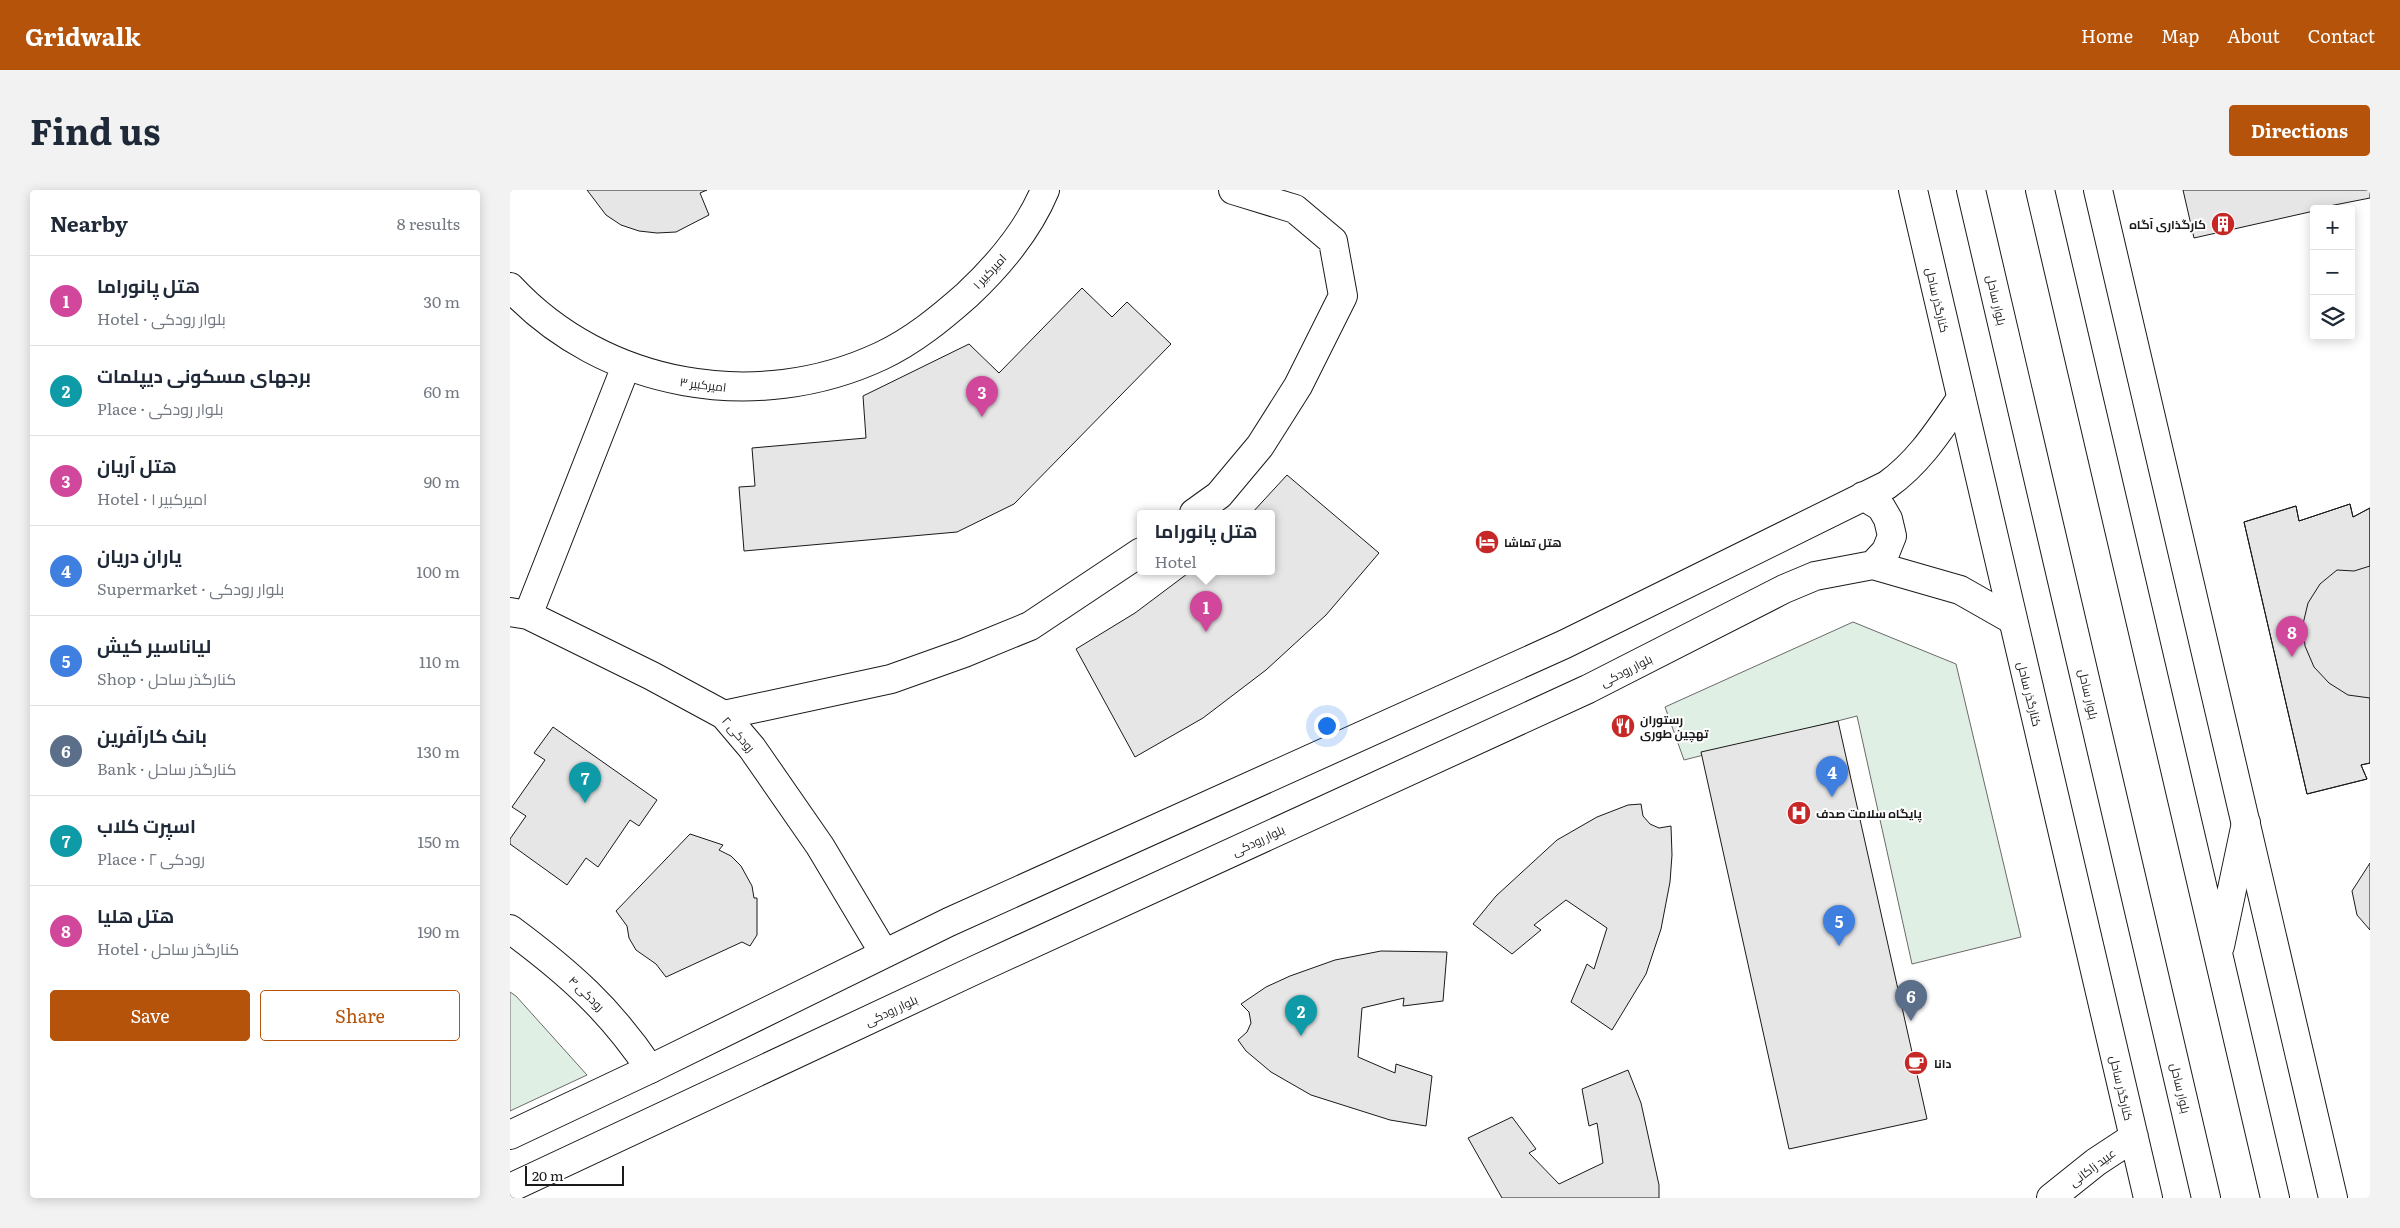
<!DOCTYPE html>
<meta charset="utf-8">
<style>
body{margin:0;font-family:Literata,Cairo,serif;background:#f2f2f3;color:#1f2937}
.controls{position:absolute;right:15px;top:15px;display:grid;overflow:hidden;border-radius:5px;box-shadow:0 2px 12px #0003}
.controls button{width:45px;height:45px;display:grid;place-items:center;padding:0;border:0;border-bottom:1px solid #e0e1e3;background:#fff;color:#1f2937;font:25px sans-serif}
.scale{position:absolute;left:15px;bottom:12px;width:99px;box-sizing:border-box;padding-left:5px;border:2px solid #1a1a1a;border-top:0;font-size:14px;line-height:18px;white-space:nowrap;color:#1a1a1a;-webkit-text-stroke:4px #fff;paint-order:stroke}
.you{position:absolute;left:816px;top:535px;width:18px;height:18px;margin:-12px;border:4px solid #fff;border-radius:50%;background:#1a73e8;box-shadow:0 0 0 8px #1a73e833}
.badge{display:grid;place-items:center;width:32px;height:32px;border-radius:50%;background:#b45309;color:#fff;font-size:16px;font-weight:700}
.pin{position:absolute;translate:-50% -41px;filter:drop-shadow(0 1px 2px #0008)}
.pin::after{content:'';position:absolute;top:26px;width:18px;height:15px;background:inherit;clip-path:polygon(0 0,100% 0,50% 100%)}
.popup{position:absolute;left:627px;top:320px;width:138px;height:65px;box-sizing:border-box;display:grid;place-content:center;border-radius:5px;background:#fff;filter:drop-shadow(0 1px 4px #0005);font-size:16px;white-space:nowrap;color:#747a83}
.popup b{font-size:19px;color:#1f2937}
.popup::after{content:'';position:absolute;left:50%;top:100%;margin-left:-10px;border:10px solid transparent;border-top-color:#fff}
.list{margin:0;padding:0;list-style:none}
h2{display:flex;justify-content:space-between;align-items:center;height:65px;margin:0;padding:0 20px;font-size:21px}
h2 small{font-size:16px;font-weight:400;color:#747a83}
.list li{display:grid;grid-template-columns:32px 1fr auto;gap:15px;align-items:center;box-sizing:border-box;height:90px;padding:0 20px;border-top:1px solid #e0e1e3}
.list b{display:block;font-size:19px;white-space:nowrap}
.list p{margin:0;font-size:16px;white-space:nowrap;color:#747a83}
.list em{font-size:16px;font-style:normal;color:#747a83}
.actions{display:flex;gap:10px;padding:15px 20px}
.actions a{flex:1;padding:11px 0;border:1px solid #b45309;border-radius:5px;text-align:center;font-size:18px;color:#b45309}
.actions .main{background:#b45309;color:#fff}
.icon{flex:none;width:28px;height:28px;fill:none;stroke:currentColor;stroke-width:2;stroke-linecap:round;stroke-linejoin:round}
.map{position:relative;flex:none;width:1860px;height:1008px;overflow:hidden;border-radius:5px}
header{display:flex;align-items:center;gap:30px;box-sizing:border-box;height:70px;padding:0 25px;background:#b45309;color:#fff}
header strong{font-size:24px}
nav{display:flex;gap:28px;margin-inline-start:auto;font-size:18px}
.intro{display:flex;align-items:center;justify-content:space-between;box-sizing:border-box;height:120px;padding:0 30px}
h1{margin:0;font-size:35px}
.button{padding:12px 22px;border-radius:5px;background:#b45309;color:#fff;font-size:18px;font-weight:700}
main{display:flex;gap:30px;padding:0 30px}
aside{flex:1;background:#fff;border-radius:5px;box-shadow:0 2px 12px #0003}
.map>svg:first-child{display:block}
.green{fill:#e0efe3;stroke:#6a6a6a}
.building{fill:#e6e6e6;stroke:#1a1a1a}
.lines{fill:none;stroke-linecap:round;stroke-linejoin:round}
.minor-casing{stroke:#1a1a1a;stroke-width:30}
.major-casing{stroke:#1a1a1a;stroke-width:30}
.minor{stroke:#fff;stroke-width:28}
.major{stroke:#fff;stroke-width:28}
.labels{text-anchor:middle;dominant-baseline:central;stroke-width:4;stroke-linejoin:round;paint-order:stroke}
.poi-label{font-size:12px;font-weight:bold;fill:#1a1a1a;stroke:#fff;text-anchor:start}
.street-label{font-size:12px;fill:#1a1a1a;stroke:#fff}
</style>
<header>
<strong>Gridwalk</strong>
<nav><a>Home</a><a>Map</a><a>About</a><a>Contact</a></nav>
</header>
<div class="intro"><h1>Find us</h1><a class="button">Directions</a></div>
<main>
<aside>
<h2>Nearby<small>8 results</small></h2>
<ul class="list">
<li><span class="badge" style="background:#d1479c">1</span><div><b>هتل پانوراما</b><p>Hotel · بلوار رودکی</p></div><em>30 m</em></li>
<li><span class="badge" style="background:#0f9aa8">2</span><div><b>برجهای مسکونی دیپلمات</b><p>Place · بلوار رودکی</p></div><em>60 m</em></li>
<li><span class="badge" style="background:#d1479c">3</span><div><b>هتل آریان</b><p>Hotel · امیرکبیر ۱</p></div><em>90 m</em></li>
<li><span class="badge" style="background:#3f7fe0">4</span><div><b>یاران دریان</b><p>Supermarket · بلوار رودکی</p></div><em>100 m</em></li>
<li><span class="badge" style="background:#3f7fe0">5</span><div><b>لیاناسیر کیش</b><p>Shop · کنارگذر ساحل</p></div><em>110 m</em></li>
<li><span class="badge" style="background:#5c6f8a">6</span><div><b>بانک کارآفرین</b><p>Bank · کنارگذر ساحل</p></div><em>130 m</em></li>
<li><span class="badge" style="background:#0f9aa8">7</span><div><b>اسپرت کلاب</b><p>Place · رودکی ۲</p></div><em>150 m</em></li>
<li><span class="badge" style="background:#d1479c">8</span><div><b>هتل هلیا</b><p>Hotel · کنارگذر ساحل</p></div><em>190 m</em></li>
</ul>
<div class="actions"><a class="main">Save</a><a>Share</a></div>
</aside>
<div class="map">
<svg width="1860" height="1008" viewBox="0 0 1860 1008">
<rect width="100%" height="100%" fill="#fff"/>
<path class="green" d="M1343 432 1446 474 1511 747 1402 774 1347 526 1174 570 1155 517Z
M0 802 6 806 77 885 0 921Z"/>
<path class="building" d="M77 0H197L190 3 199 25 166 42 147 43 129 41 111 35 96 25Z
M1673 0H1860V8L1804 19V21L1684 48Z
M572 98 602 127 617 112 661 154 504 314 447 342 234 361 229 297 245 296 242 258 356 248 353 206 459 154 489 183Z
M777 285 869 363 816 425 756 480 693 528 625 567 566 459 625 423 681 381H761V323H742Z
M1840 314 1843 327 1860 318V376L1844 381 1827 380 1810 394 1798 413 1793 434 1795 456 1804 477 1819 493 1838 505 1860 508V573L1851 575 1857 589 1797 604 1734 332 1786 316 1789 331Z
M1840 314 1843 327 1860 318V573L1851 575 1857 589 1797 604 1734 332 1786 316 1789 331Z
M1328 531 1417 929 1279 959 1191 562Z
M43 537 147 610 129 636 120 630 88 677 76 668 57 695 0 654V649L16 626 2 617 35 570 24 563Z
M1131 614 1133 626 1140 634 1149 638 1161 636 1162 665 1160 692 1151 739 1136 784 1102 840 1061 812 1077 774 1084 779 1097 738 1056 710 1024 735 1031 740 1002 764 963 734 986 706 1047 650 1087 627 1118 615Z
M180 644 213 655 209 660 221 666 231 676 242 696 244 708H247V745L240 756 232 752 156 787 146 774 126 760 119 748 117 736 106 721Z
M1860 673V740L1847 725 1842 701Z
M871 761 937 762 933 811 893 816 894 808 852 818 848 867 885 883 886 874 922 886 916 936 880 930 801 905 761 882 736 861 728 850 737 842 741 833 739 822 731 814 756 797 780 786 825 770Z
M1118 880 1131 913 1149 995V1008H992L958 948 1002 927 1026 959 1019 963 1049 994 1093 973 1087 933 1079 936 1072 899Z"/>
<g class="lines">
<g class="minor-casing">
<path id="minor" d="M1403 0 1638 1008
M1588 0 1823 1008
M0 97C94 198 247 224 371 166 403 151 431 128 457 105 489 75 518 41 535 0
M684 323 709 305 750 256 788 196 833 106 823 51 785 19 723 0
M0 422 18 425 142 486 214 525 242 558 310 656 374 763
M18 425 116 176
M214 525 381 489 454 463 520 436 631 362
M0 739C58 782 100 819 140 879
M1541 1008 1586 972 1624 947"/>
</g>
<g class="major-casing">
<path id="major" d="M1461 0 1696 1008
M1530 0 1765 1008
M1353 306 1371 317 1378 329 1382 346 1376 361 1363 375
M1710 756 1736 633
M0 945 140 879 439 732 1055 454 1377 295C1409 272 1428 242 1450 210
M0 998 463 781 1078 499 1274 399 1305 386 1363 375 1450 400 1501 429"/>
</g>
<use href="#minor" class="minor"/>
<use href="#major" class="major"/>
</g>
<defs>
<g id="building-disc" transform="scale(1.25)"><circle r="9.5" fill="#c62828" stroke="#fff"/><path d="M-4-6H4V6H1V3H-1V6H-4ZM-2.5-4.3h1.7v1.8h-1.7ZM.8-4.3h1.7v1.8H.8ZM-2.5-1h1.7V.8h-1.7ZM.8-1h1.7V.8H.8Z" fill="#fff"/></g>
<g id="hotel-disc" transform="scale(1.25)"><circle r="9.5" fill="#c62828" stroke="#fff"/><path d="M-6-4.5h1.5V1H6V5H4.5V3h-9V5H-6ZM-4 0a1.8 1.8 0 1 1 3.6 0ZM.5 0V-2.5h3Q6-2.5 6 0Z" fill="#fff"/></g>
<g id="restaurant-disc" transform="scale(1.25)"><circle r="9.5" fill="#c62828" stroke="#fff"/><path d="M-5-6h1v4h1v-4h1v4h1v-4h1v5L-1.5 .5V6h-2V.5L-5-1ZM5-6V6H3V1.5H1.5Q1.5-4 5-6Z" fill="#fff"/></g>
<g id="hospital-disc" transform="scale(1.25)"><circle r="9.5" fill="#c62828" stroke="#fff"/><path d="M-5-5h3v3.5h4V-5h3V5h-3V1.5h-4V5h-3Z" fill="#fff"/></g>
<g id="cafe-disc" transform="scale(1.25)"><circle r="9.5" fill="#c62828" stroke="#fff"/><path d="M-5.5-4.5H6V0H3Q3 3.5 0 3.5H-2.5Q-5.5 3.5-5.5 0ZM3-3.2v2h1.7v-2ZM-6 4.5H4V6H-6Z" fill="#fff"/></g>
</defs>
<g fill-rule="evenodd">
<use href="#building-disc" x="1713" y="34"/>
<use href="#hotel-disc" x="977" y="352"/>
<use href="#restaurant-disc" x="1113" y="536"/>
<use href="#hospital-disc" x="1289" y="623"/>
<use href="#cafe-disc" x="1406" y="873"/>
</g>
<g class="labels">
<g class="poi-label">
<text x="1696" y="34" text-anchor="end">کارگذاری آگاه</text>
<text x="994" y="352">هتل تماشا</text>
<text x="1130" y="529">رستوران<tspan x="1130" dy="14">تهچین طوری</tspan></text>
<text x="1306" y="623">پایگاه سلامت صدف</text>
<text x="1424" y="873">دانا</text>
</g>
<g class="street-label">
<text transform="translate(479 81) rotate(-47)">امیرکبیر ۱</text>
<text transform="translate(1428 110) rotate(77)">کنارگذر ساحل</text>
<text transform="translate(1487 110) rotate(77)">بلوار ساحل</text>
<text transform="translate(193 194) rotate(7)">امیرکبیر ۳</text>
<text transform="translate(1116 480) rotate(-27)">بلوار رودکی</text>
<text transform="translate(1520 504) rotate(76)">کنارگذر ساحل</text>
<text transform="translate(1579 504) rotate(77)">بلوار ساحل</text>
<text transform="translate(229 544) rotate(49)">رودکی ۲</text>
<text transform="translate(748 650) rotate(-25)">بلوار رودکی</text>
<text transform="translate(77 803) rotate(44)">رودکی ۴</text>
<text transform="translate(381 820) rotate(-25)">بلوار رودکی</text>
<text transform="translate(1612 898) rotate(77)">کنارگذر ساحل</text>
<text transform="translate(1671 898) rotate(77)">بلوار ساحل</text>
<text transform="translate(1582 977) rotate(-37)">عبید زاکانی</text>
</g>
</g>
</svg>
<div class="controls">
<button>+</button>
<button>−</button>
<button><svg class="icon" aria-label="layers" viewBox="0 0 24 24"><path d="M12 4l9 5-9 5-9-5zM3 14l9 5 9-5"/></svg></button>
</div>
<div class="scale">20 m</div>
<div class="you"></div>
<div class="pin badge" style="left:696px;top:442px;background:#d1479c">1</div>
<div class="popup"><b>هتل پانوراما</b>Hotel</div>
<div class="pin badge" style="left:791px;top:846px;background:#0f9aa8">2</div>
<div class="pin badge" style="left:472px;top:227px;background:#d1479c">3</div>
<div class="pin badge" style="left:1322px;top:607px;background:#3f7fe0">4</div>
<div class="pin badge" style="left:1329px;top:756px;background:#3f7fe0">5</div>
<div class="pin badge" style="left:1401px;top:831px;background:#5c6f8a">6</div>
<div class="pin badge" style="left:75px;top:613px;background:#0f9aa8">7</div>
<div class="pin badge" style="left:1782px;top:467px;background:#d1479c">8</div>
</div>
</main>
